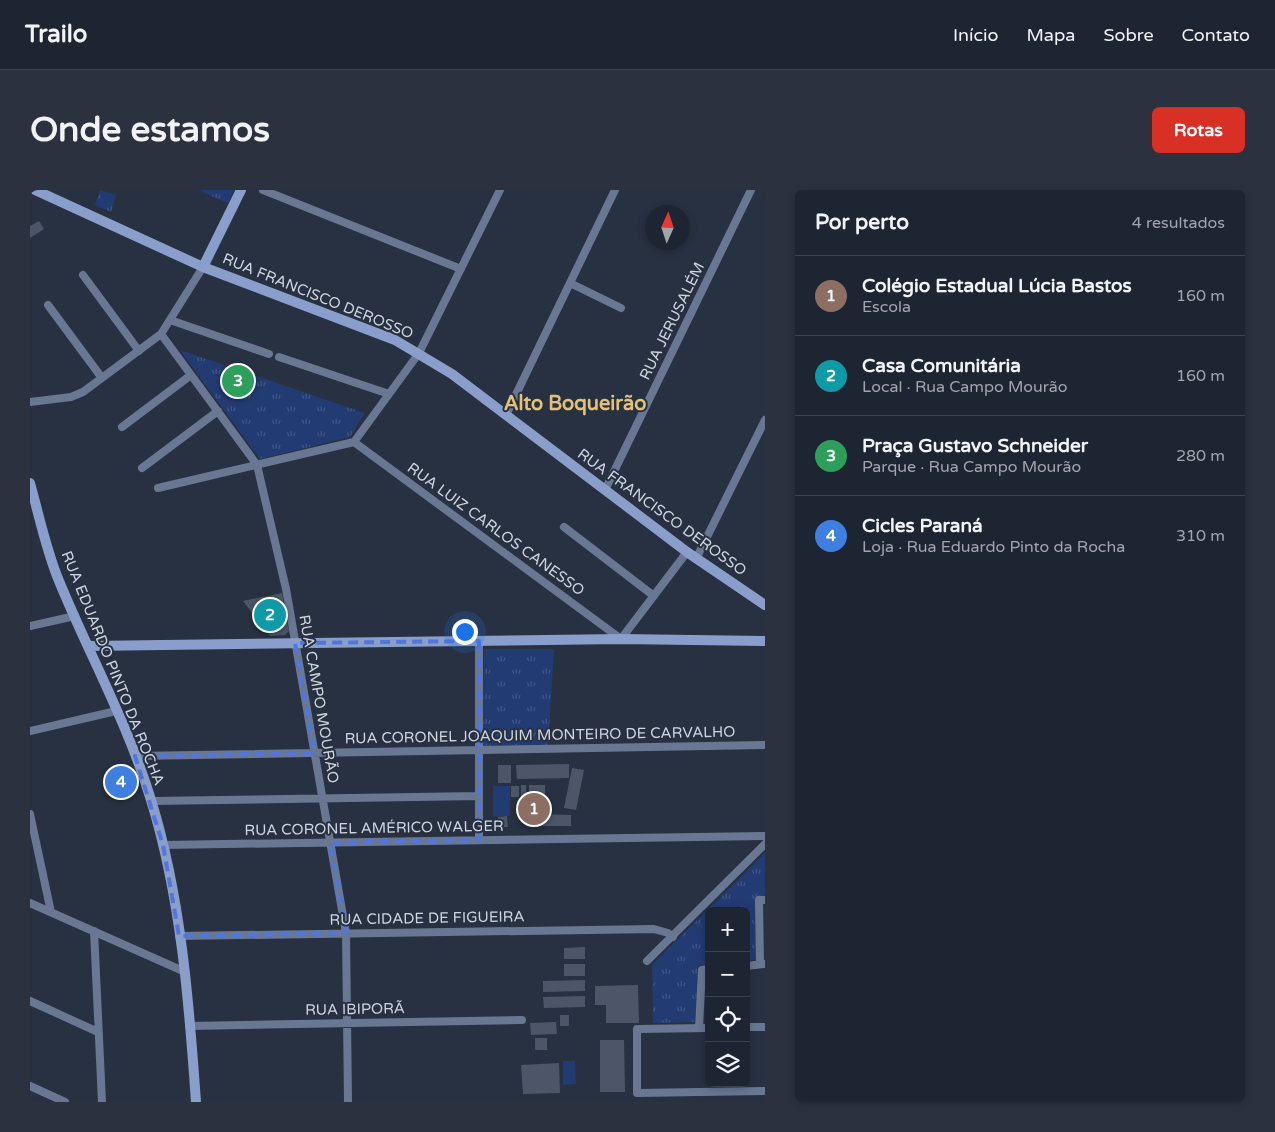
<!DOCTYPE html>
<html lang="pt">
<meta charset="utf-8">
<style>
body{margin:0;font-family:"Varela Round",sans-serif;background:#2b313e;color:#f1f3f6}
.controls{position:absolute;right:15px;bottom:15px;display:grid;overflow:hidden;border-radius:8px;box-shadow:0 2px 8px #0003}
.controls button{width:45px;height:45px;display:grid;place-items:center;padding:0;border:0;border-bottom:1px solid #3c424d;background:#1e2532;color:#f1f3f6;font:25px sans-serif}
.compass{position:absolute;left:615px;top:15px;width:45px;height:45px;border-radius:50%;background:#1e2532;box-shadow:0 2px 8px #0003;rotate:3deg}
.you{position:absolute;left:434px;top:441px;width:18px;height:18px;margin:-12px;border:4px solid #fff;border-radius:50%;background:#1a73e8;box-shadow:0 0 0 8px #1a73e833}
.badge{display:grid;place-items:center;width:32px;height:32px;border-radius:50%;background:#d93025;color:#fff;font-size:16px;font-weight:700}
.pin{position:absolute;translate:-50% -50%;border:2px solid #fff;box-shadow:0 1px 5px #0006}
.list{margin:0;padding:0;list-style:none}
h2{display:flex;justify-content:space-between;align-items:center;height:65px;margin:0;padding:0 20px;font-size:21px}
h2 small{font-size:16px;font-weight:400;color:#a1a5ac}
.list li{display:grid;grid-template-columns:32px 1fr auto;gap:15px;align-items:center;box-sizing:border-box;height:80px;padding:0 20px;border-top:1px solid #3c424d}
.list b{display:block;font-size:19px;white-space:nowrap}
.list p{margin:0;font-size:16px;white-space:nowrap;color:#a1a5ac}
.list em{font-size:16px;font-style:normal;color:#a1a5ac}
.icon{flex:none;width:28px;height:28px;fill:none;stroke:currentColor;stroke-width:2;stroke-linecap:round;stroke-linejoin:round}
.map{position:relative;flex:none;width:735px;height:912px;overflow:hidden;border-radius:8px}
header{display:flex;align-items:center;gap:30px;box-sizing:border-box;height:70px;padding:0 25px;background:#1e2532;border-bottom:1px solid #3c424d}
header strong{font-size:24px}
nav{display:flex;gap:28px;margin-inline-start:auto;font-size:18px}
.intro{display:flex;align-items:center;justify-content:space-between;box-sizing:border-box;height:120px;padding:0 30px}
h1{margin:0;font-size:35px}
.button{padding:12px 22px;border-radius:8px;background:#d93025;color:#fff;font-size:18px;font-weight:700}
main{display:flex;gap:30px;padding:0 30px}
aside{flex:1;background:#1e2532;border-radius:8px;box-shadow:0 2px 8px #0003}
.map>svg:first-child{display:block}
.grass{fill:#233b73}
.park{fill:url(#park-tufts)}
.building{fill:#4d5669}
.lines{fill:none;stroke-linecap:round;stroke-linejoin:round}
.street{stroke:#697792;stroke-width:8}
.secondary{stroke:#899eca;stroke-width:10}
.marked{fill:none;stroke:#5276da;stroke-width:4;stroke-dasharray:10 6;stroke-linejoin:round}
.labels{text-anchor:middle;dominant-baseline:central;stroke-width:4;stroke-linejoin:round;paint-order:stroke}
.street-label{font-size:15px;fill:#cfd5e0;stroke:#283142}
.district-label{font-size:20px;font-weight:bold;fill:#e4c178;stroke:#283142}
</style>
<header>
<strong>Trailo</strong>
<nav><a>Início</a><a>Mapa</a><a>Sobre</a><a>Contato</a></nav>
</header>
<div class="intro"><h1>Onde estamos</h1><a class="button">Rotas</a></div>
<main>
<div class="map">
<svg width="735" height="912" viewBox="0 0 735 912">
<defs>
<pattern id="park-tufts" width="24" height="20" patternUnits="userSpaceOnUse" patternTransform="scale(1.25)"><rect width="24" height="20" fill="#233b73"/><path d="M3 7l-1-3M5 7V3M7 7l1-3M15 17l-1-3M17 17v-4M19 17l1-3" fill="none" stroke="#425687"/></pattern>
</defs>
<rect width="100%" height="100%" fill="#283142"/>
<path class="grass" d="M463 596H480V626H463Z
M533 871H545L546 894 533 895Z"/>
<path class="park" d="M70 0 86 5 81 22 65 15Z
M168 0H204L198 13Z
M150 160 335 223 320 247 230 269Z
M454 459H524L518 556H453Z
M735 663V707L726 708V770L716 771V721H679V775L668 776 665 832 623 833 622 775Z"/>
<path class="building" d="M9 31 14 39 0 48V36Z
M252 403 259 441 255 445 240 446 213 411Z
M539 574V588L487 589 486 575Z
M468 575H481V593H468Z
M542 578 554 580 546 620 534 618Z
M491 595H496V604H499V595H515V617L491 616Z
M481 596H489V607H481Z
M508 624 541 625V636H508Z
M477 626 478 637H468V627Z
M555 757V769H534V758Z
M534 774H555V786H534Z
M555 790V801L513 802V791Z
M608 795 609 833H576V815H565V796Z
M555 806V817L514 818 513 807Z
M530 825H539V836H530Z
M526 832 527 844 501 845 500 833Z
M505 848H517V860H505Z
M570 850H594L595 902H570Z
M529 873 530 903 493 904 491 875Z"/>
<g class="lines">
<path class="street" d="M233 0 431 79
M53 85 109 161
M540 93 591 118
M18 115 72 188
M140 130 239 164
M131 144 227 275 256 399 316 743 318 912
M249 167 359 204
M0 212 41 207 53 202 131 144 173 77
M476 225 585 0
M92 237 161 185
M324 252 591 449 657 362
M112 278 188 221
M128 298 324 252 389 163 470 0
M575 300 721 0
M534 337 624 406
M666 369 735 230
M0 436 45 426
M449 451V650
M0 541 86 521
M105 566 735 555
M121 611 448 606
M0 624 21 722
M133 655 735 646
M0 713 153 781
M64 741 72 912
M149 746 624 739 638 743 643 747
M617 771 735 654
M730 774 729 710H735
M716 776 734 774
M0 811 68 842
M159 836 492 830
M716 837H735
M669 838 672 780 679 779
M679 838 607 839V903L735 901
M0 896 35 912"/>
<path class="secondary" d="M5 0 173 77 365 150 422 184 657 362 735 415
M173 77 211 0
M0 293C9 325 16 360 29 391 59 464 98 534 121 610 151 707 159 812 166 912
M58 456 591 449 735 451"/>
</g>
<path class="marked" d="M449 451V650L300 653 316 743 149 746 133 655 105 566 284 563 265 453Z"/>
<g class="labels">
<g class="street-label">
<text transform="translate(288 106) rotate(22)">RUA FRANCISCO DEROSSO</text>
<text transform="translate(642 131) rotate(-64)">RUA JERUSALÉM</text>
<text transform="translate(632 322) rotate(36)">RUA FRANCISCO DEROSSO</text>
<text transform="translate(466 339) rotate(36)">RUA LUIZ CARLOS CANESSO</text>
<text transform="translate(83 478) rotate(68)">RUA EDUARDO PINTO DA ROCHA</text>
<text transform="translate(289 509) rotate(80)">RUA CAMPO MOURÃO</text>
<text transform="translate(510 545) rotate(-1)">RUA CORONEL JOAQUIM MONTEIRO DE CARVALHO</text>
<text transform="translate(344 638) rotate(-1)">RUA CORONEL AMÉRICO WALGER</text>
<text transform="translate(397 728) rotate(-1)">RUA CIDADE DE FIGUEIRA</text>
<text transform="translate(325 819) rotate(-1)">RUA IBIPORÃ</text>
</g>
<g class="district-label">
<text x="545" y="214">Alto Boqueirão</text>
</g>
</g>
</svg>
<div class="controls">
<button>+</button>
<button>−</button>
<button><svg class="icon" aria-label="locate" viewBox="0 0 24 24"><circle cx="12" cy="12" r="6"/><path d="M12 2v4M12 18v4M2 12h4M18 12h4"/></svg></button>
<button><svg class="icon" aria-label="layers" viewBox="0 0 24 24"><path d="M12 4l9 5-9 5-9-5zM3 14l9 5 9-5"/></svg></button>
</div>
<svg class="compass" viewBox="-18 -18 36 36"><path d="M0-13l5 13h-10z" fill="#e53935"/><path d="M0 13l5-13h-10z" fill="#a1a5ac"/></svg>
<div class="you"></div>
<div class="pin badge" style="left:504px;top:619px;background:#8d6e63">1</div>
<div class="pin badge" style="left:240px;top:425px;background:#0f9aa8">2</div>
<div class="pin badge" style="left:208px;top:191px;background:#2e9e5b">3</div>
<div class="pin badge" style="left:91px;top:592px;background:#3f7fe0">4</div>
</div>
<aside>
<h2>Por perto<small>4 resultados</small></h2>
<ul class="list">
<li><span class="badge" style="background:#8d6e63">1</span><div><b>Colégio Estadual Lúcia Bastos</b><p>Escola</p></div><em>160 m</em></li>
<li><span class="badge" style="background:#0f9aa8">2</span><div><b>Casa Comunitária</b><p>Local · Rua Campo Mourão</p></div><em>160 m</em></li>
<li><span class="badge" style="background:#2e9e5b">3</span><div><b>Praça Gustavo Schneider</b><p>Parque · Rua Campo Mourão</p></div><em>280 m</em></li>
<li><span class="badge" style="background:#3f7fe0">4</span><div><b>Cicles Paraná</b><p>Loja · Rua Eduardo Pinto da Rocha</p></div><em>310 m</em></li>
</ul>
</aside>
</main>
